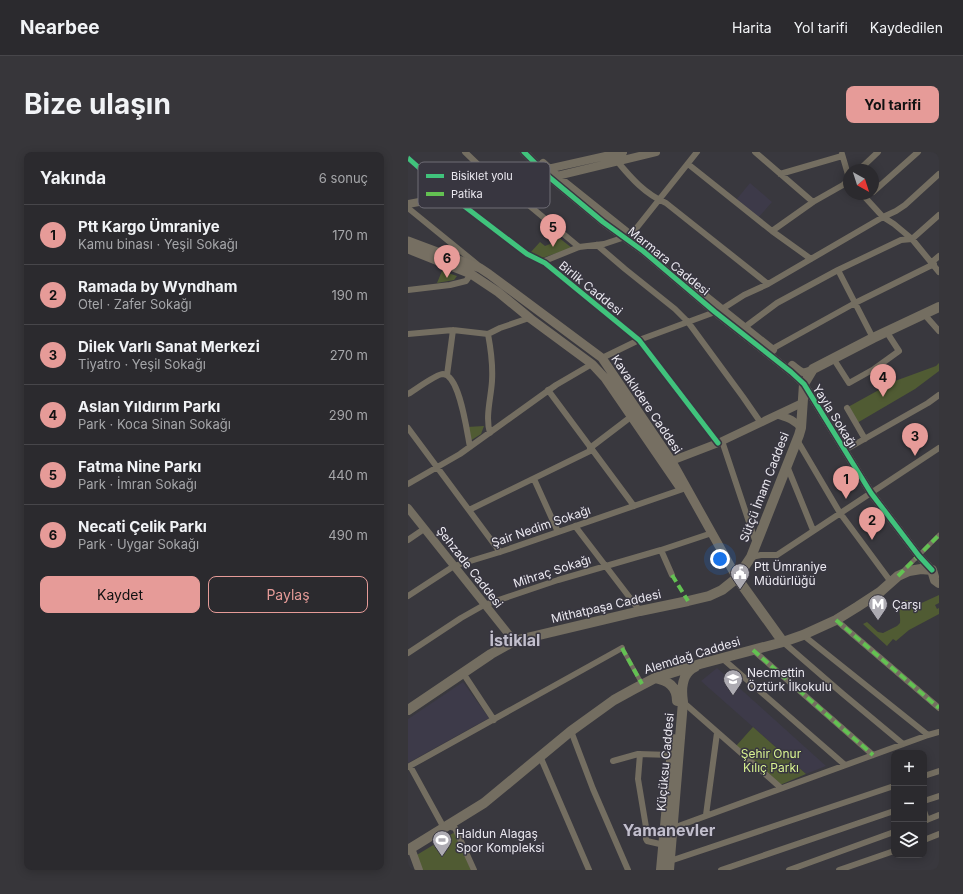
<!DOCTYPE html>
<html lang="tr">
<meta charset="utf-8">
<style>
body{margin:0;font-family:Inter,sans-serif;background:#37363a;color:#f1f3f6}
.controls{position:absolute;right:12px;bottom:12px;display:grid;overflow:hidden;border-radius:8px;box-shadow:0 2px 10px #0003}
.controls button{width:36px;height:36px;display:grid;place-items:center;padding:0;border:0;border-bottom:1px solid #47464a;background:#2b2a2e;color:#f1f3f6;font:20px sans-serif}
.compass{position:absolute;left:435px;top:12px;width:36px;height:36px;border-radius:50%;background:#2b2a2e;box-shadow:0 2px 10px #0003;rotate:141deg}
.you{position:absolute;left:312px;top:407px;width:14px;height:14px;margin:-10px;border:3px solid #fff;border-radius:50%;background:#1a73e8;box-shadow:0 0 0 6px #1a73e833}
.badge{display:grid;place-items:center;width:26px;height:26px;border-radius:50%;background:#e69b98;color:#111;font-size:13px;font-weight:700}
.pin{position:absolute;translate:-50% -33px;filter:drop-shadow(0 1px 2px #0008)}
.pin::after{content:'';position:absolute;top:21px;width:14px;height:12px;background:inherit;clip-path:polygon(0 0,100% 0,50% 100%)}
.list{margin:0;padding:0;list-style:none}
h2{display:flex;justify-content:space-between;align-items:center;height:52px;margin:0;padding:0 16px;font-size:17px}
h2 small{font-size:13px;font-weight:400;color:#a6a7aa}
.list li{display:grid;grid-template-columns:26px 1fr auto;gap:12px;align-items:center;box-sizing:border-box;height:60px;padding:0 16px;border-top:1px solid #47464a}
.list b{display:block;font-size:15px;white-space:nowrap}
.list p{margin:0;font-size:13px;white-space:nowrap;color:#a6a7aa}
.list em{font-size:13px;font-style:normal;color:#a6a7aa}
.actions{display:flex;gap:8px;padding:12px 16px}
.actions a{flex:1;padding:9px 0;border:1px solid #e69b98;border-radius:8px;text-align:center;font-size:14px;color:#e69b98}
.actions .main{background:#e69b98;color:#111}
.icon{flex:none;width:22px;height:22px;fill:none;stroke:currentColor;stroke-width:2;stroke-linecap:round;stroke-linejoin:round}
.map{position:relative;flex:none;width:531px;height:718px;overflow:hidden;border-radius:8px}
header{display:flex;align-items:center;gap:24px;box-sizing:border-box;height:56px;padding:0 20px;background:#2b2a2e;border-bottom:1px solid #47464a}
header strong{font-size:19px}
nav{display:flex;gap:22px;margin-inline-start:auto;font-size:14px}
.intro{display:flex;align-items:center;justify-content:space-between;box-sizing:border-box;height:96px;padding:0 24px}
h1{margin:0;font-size:28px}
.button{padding:10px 18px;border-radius:8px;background:#e69b98;color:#111;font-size:14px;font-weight:700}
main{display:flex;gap:24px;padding:0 24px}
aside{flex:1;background:#2b2a2e;border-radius:8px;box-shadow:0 2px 10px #0003}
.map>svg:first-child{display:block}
.built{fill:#3d3a49}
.green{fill:#505b33}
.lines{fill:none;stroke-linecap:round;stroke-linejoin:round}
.pedestrian{stroke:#746e61;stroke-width:4.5}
.minor{stroke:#746e61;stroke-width:6}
.tertiary{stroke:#746e61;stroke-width:8}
.secondary{stroke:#766f62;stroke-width:9}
.primary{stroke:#746e61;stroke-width:10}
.quiet{stroke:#63c152;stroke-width:4;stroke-dasharray:8 4;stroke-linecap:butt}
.cycleway-casing{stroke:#383640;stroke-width:8}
.cycleway{stroke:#40c37c;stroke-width:5}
.labels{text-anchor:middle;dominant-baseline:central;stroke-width:3;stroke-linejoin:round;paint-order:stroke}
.street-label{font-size:12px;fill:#ebe9f0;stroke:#383640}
.poi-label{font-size:12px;fill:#ebe9f0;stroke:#383640;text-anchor:start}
.park-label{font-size:12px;fill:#d8f290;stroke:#383640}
.district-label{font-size:16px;font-weight:bold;fill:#c2bfcd;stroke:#383640}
.key{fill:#383640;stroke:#6e6c75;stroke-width:1}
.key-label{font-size:11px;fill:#ebe9f0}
</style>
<header>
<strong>Nearbee</strong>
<nav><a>Harita</a><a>Yol tarifi</a><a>Kaydedilen</a></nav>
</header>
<div class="intro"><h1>Bize ulaşın</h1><a class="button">Yol tarifi</a></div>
<main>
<aside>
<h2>Yakında<small>6 sonuç</small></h2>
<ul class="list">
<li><span class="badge">1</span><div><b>Ptt Kargo Ümraniye</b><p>Kamu binası · Yeşil Sokağı</p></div><em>170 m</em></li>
<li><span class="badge">2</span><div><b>Ramada by Wyndham</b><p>Otel · Zafer Sokağı</p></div><em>190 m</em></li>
<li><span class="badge">3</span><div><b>Dilek Varlı Sanat Merkezi</b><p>Tiyatro · Yeşil Sokağı</p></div><em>270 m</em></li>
<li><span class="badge">4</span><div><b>Aslan Yıldırım Parkı</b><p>Park · Koca Sinan Sokağı</p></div><em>290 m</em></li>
<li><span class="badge">5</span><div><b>Fatma Nine Parkı</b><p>Park · İmran Sokağı</p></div><em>440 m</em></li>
<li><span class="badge">6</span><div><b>Necati Çelik Parkı</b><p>Park · Uygar Sokağı</p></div><em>490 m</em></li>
</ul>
<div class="actions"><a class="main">Kaydet</a><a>Paylaş</a></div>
</aside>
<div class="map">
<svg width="531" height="718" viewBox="0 0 531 718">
<rect width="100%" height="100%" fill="#39383e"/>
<path class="built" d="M342 31 364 50 350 66 328 48Z
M309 516 357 559 418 614 398 622 293 529Z
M55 530 81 566 0 611V567Z"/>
<path class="green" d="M150 85 164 96 134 106 122 101 132 90 137 94 142 92Z
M34 119 49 124 46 128 29 131Z
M531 211V219L507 237 449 271 440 255 487 229 528 214Z
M76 274 73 282 62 289 59 275Z
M531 443V451L527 453 529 457 531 456V462L501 478 488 489 485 487 479 494 455 472 459 470 470 480 475 481 489 474 492 471C493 462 488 454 497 448L504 449 507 454Z
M345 575 398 622 372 633 328 594Z
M47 680 63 718H13L7 704Z"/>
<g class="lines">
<path class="pedestrian" d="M497 417 531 383
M214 496 234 532"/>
<path class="minor" d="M57 0 82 24 92 27
M347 0 405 50
M434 2 441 26
M0 6 43 44 119 102 137 111 231 188 310 291
M209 9C223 26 237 42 258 51L360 132
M280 12 364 79 403 107
M451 18 470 0
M372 22 434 4
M101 33 117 50 171 95
M465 40 510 0
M454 42 475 65 486 72 504 87 531 120
M0 56 70 113
M364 79 405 50 435 33 441 28
M189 93 217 117 267 157 280 170 335 245 353 271
M134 110 171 95 196 92 223 83 289 0
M524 110 531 104
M430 118 465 186
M0 138 42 133 58 129 63 122
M314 157 336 143 360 132 475 65 488 59 497 53 531 22
M516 162 531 179
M337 175 369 151 430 118 493 88 504 87 531 63
M0 182 45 178 80 182 92 176 121 166
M80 182C83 198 85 213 84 229 83 246 77 265 82 281
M364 197 447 151 526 112
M194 206 231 188 307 160
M425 206 441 231 466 217 491 199 478 179
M39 223 45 178
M140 238 226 354
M0 242C7 238 28 222 35 222 52 223 59 281 62 295
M439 256 457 287
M0 276 92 400
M389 288 432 361 483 430
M314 289 348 391
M182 296 224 264
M437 298 520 251 531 243
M379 314 405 378
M126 327 150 380
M0 332 52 302 148 233 184 212
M61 358 184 298
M167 374 232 459
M0 388 16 377
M253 398 264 423
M343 405 353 403H369L531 296
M0 444 46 414 92 400 278 336
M428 468 531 556
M395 483 520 583
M375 490 435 542 495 592
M345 498 465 603
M0 501 53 466 76 453 150 428 253 398 304 381
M315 507 437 613
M55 521 86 568
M275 550 373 636
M163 579 185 637 220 718
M232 602 230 627 238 675V687L239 689 256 693
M132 604 181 718
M205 609 230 602 263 603
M2 614 36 676
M0 615 214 496
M516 624 531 619
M516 649 531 644
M516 659 519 668
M298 663 309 581
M516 669 531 663
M40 674 47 676 66 718
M265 676 520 583 531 580
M516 688 531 682
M262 709 486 634
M313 718 486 659
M381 718 486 680
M431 718 486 699"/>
<path class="tertiary" d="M116 0 141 25 195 70 235 99 307 160 383 220 396 232 463 341 511 404 524 418
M135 11 149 24 224 84
M43 44 51 37 215 0
M0 52 43 44H54L149 24 248 0
M281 131 365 198
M384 213C393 220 394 223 405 217
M371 263C380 266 387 268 393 276
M258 311 310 291 394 251
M0 356 106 489
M3 696 11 718"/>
<path class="secondary" d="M0 89 72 116 81 122 194 206 263 308 329 426
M0 97 63 122 90 140 123 167 184 212 197 226 271 334"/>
<path class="primary" d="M524 418 527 428 531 431
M329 426 375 490
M247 526C260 529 269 534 269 549
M0 558 83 502 106 489 232 459 280 449 301 444 314 438 329 426 343 405 391 283 393 276 396 232 405 217 465 186 531 155
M0 698 76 651 163 579 206 548 226 537 247 526 292 512 375 490 395 483 428 468 449 455 472 440 490 424 501 419 513 417 524 418
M253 718 265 587
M261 718 275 550C273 537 274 521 287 515"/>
<path class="quiet" d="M264 423 280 449
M490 424 531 383
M428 468 531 556
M214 496 234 532
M345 498 465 603"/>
<g class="cycleway-casing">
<path id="cycleway" d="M116 0 141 25 195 70 235 99 307 160 383 220 396 232 463 341 511 404 524 418
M0 6 43 44 119 102 137 111 231 188 310 291"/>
</g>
<use href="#cycleway" class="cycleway"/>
</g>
<defs>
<g id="civic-pin" transform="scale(1)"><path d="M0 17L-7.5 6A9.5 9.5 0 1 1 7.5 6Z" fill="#adabb2" stroke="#383640"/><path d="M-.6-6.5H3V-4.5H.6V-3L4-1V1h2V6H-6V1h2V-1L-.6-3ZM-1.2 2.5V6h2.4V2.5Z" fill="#fff"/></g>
<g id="metro-pin" transform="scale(1)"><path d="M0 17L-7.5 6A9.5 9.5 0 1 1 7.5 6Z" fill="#adabb2" stroke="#383640"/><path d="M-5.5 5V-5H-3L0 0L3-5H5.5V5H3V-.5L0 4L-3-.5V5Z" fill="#fff"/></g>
<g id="school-pin" transform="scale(1)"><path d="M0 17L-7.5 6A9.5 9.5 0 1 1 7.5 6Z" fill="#adabb2" stroke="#383640"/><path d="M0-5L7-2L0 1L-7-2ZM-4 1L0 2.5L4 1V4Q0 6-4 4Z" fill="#fff"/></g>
<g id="stadium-pin" transform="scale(1)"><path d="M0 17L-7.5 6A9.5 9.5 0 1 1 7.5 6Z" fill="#adabb2" stroke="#383640"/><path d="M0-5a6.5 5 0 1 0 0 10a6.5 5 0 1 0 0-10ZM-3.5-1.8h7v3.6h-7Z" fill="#fff"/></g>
</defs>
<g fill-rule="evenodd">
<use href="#civic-pin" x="332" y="421"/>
<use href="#metro-pin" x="470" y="452"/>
<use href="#school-pin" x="325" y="527"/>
<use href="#stadium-pin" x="34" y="688"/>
</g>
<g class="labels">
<g class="street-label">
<text transform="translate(261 109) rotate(39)">Marmara Caddesi</text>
<text transform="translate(183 136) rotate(39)">Birlik Caddesi</text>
<text transform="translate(239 252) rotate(56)">Kavaklıdere Caddesi</text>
<text transform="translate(427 264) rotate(58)">Yayla Sokağı</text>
<text transform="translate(356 335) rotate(-69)">Sütçü İmam Caddesi</text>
<text transform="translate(133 374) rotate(-19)">Şair Nedim Sokağı</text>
<text transform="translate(62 415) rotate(52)">Şehzade Caddesi</text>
<text transform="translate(144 419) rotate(-18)">Mihraç Sokağı</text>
<text transform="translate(198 454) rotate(-13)">Mithatpaşa Caddesi</text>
<text transform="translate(284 503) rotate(-17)">Alemdağ Caddesi</text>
<text transform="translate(257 610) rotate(-85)">Küçüksu Caddesi</text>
</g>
<g class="poi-label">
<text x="346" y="414">Ptt Ümraniye<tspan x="346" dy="14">Müdürlüğü</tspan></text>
<text x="484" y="452">Çarşı</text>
<text x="339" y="520">Necmettin<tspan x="339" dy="14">Öztürk İlkokulu</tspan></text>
<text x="48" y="681">Haldun Alagaş<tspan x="48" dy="14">Spor Kompleksi</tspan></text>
</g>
<g class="park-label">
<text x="363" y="601">Şehir Onur<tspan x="363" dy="14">Kılıç Parkı</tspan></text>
</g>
<g class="district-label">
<text x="107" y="488">İstiklal</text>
<text x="261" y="678">Yamanevler</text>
</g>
</g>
<rect x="10" y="10" width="132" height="46" rx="6" class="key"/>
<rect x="18" y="22" width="18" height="4" fill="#40c37c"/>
<rect x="18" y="40" width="18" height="4" fill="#63c152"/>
<g class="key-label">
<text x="43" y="28">Bisiklet yolu</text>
<text x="43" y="46">Patika</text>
</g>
</svg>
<div class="controls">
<button>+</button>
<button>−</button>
<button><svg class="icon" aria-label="layers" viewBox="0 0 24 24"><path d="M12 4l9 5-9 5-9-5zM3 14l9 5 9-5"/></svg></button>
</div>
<svg class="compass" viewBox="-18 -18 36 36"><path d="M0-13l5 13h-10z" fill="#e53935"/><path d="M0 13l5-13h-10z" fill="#a6a7aa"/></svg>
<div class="you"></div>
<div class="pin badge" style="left:438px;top:347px">1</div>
<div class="pin badge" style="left:464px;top:388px">2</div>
<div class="pin badge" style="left:507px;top:304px">3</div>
<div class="pin badge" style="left:475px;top:245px">4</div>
<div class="pin badge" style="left:145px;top:95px">5</div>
<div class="pin badge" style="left:39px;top:126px">6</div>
</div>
</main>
